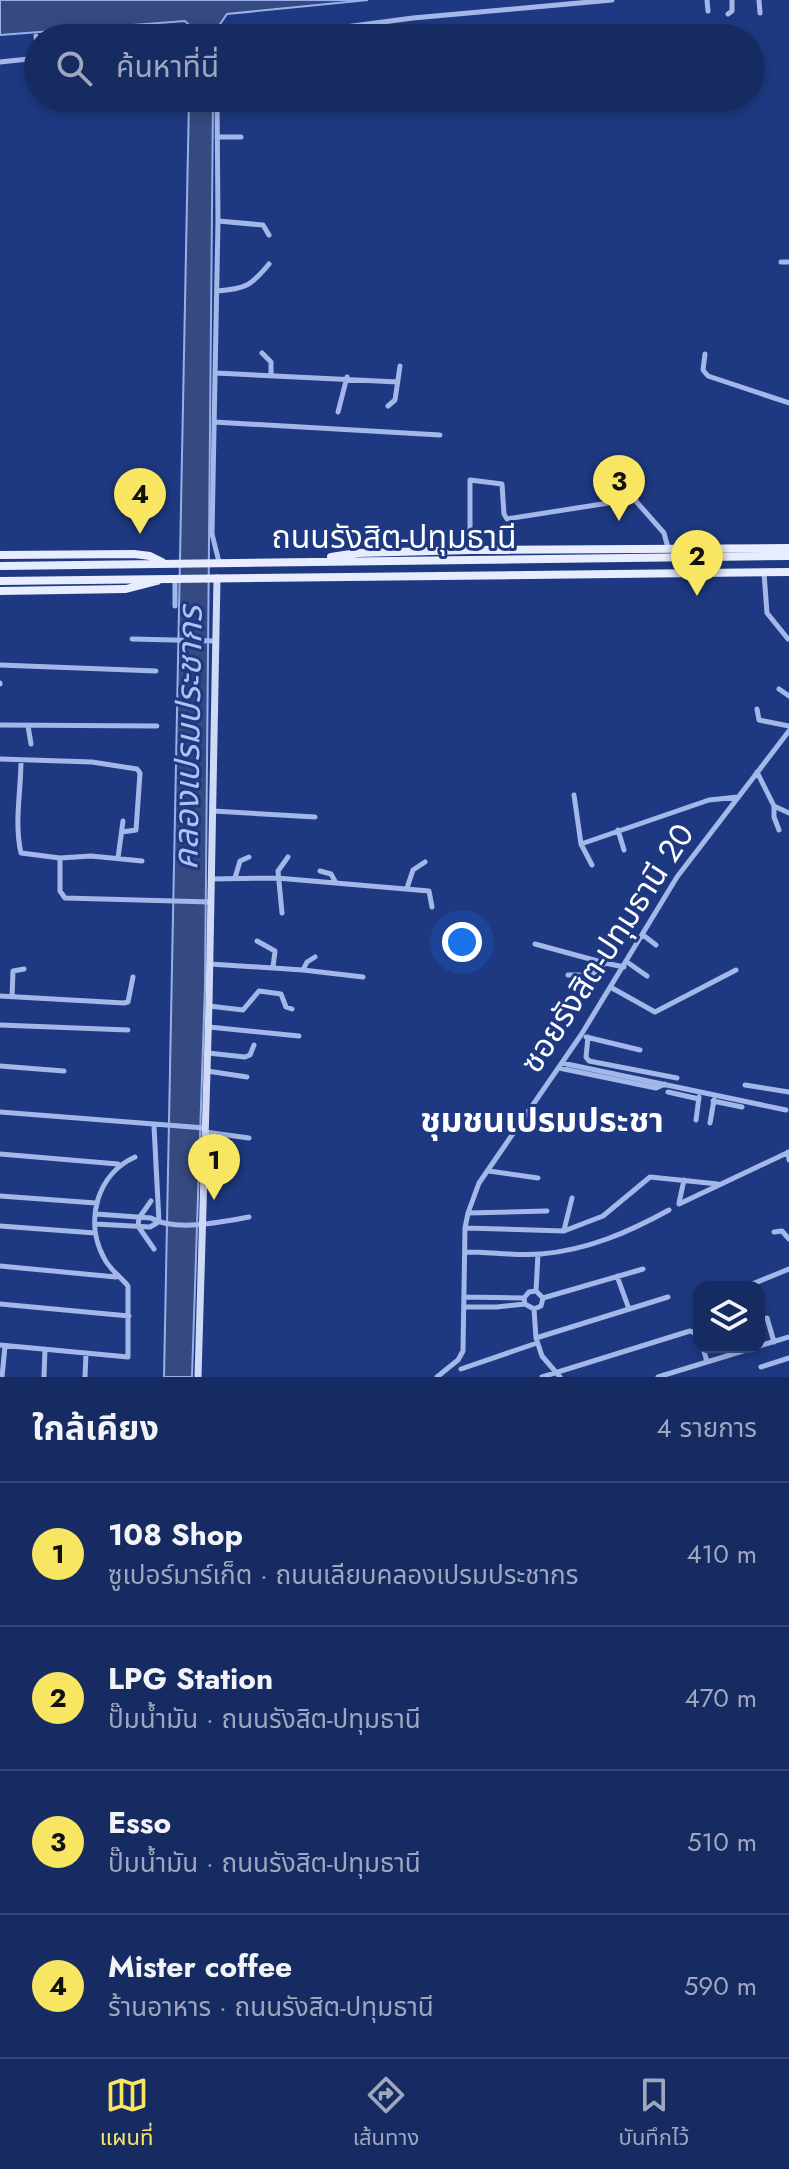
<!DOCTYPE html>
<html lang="th">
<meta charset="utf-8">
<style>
body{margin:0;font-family:Jost,"Noto Sans Thai",sans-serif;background:#1f3368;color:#f1f3f6}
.controls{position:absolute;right:24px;bottom:24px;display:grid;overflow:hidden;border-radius:16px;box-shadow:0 4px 12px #0003}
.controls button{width:72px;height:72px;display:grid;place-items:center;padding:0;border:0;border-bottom:2px solid #354777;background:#162b62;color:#f1f3f6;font:40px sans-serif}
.you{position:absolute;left:462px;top:942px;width:28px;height:28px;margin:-20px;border:6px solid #fff;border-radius:50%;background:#1a73e8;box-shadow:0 0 0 12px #1a73e833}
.badge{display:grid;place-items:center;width:52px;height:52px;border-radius:50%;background:#f8e663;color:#111;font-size:26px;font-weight:700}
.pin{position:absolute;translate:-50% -66px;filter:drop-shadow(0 2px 4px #0008)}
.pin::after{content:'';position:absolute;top:42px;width:28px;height:24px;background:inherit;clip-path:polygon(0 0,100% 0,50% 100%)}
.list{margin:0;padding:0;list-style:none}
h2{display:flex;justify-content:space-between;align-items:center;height:104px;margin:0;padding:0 32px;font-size:34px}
h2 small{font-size:26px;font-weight:400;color:#9ea7be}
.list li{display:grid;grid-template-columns:52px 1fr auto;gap:24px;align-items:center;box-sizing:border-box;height:144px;padding:0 32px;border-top:2px solid #354777}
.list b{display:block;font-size:30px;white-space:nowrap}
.list p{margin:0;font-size:26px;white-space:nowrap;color:#9ea7be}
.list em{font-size:26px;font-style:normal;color:#9ea7be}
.icon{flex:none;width:44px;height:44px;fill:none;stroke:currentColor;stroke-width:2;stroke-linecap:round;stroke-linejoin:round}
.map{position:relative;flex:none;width:789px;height:1377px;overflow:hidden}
.search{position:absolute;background:#162b62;box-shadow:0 4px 12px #0003;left:24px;right:24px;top:24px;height:88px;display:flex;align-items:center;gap:20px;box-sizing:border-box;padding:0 28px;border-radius:44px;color:#9ea7be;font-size:30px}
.sheet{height:680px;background:#162b62}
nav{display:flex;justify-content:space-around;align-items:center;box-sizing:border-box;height:112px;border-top:2px solid #354777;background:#162b62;font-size:22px;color:#9ea7be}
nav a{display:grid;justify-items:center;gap:4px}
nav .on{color:#f8e663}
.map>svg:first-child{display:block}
.water{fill:#364a81;stroke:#97b0eb;stroke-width:2}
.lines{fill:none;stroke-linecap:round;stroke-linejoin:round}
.street{stroke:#a4b7e9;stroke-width:5}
.secondary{stroke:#cfdaf7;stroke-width:7}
.primary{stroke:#e7ecfe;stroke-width:8}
.labels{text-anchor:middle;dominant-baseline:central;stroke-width:6;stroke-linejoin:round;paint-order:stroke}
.street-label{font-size:32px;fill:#fff;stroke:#1e3982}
.water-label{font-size:34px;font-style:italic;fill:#afc2f1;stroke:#1e3982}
.neighbourhood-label{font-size:34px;font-weight:bold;fill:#fff;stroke:#1e3982}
</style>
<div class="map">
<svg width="789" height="1377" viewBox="0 0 789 1377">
<rect width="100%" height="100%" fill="#1e3982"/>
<path class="water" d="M0 0H368L227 14 214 33V38H197V33L185 21 0 35Z
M189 98H213L205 986 192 1377H164Z"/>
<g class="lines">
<path class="street" d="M707 0 708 11
M759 0 760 13
M728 14 732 11V0
M36 36 38 57
M242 38 245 28
M262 38 413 18 612 0
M0 62 38 58
M217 98 218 221 212 534 219 562
M217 137H241
M218 221 263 225 269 235
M781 262H789
M217 291C245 289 251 286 269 264
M262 353 271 362V375
M705 354 703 370 708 376 789 403
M216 373 398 382
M388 406 395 400 400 366
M338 412 347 377
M214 422 440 435
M470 550V480L502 484 504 514 507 519 634 499 664 533 668 548
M764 573 767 613 788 639
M175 606V579
M132 639 216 641
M0 665 156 671
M0 683V684
M779 689 789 696
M757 709 759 720 789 726
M0 725 157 726
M28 726 31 744
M0 759 92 762 137 769 140 773 136 830 122 832
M21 760C21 791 14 823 21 853L60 858 91 856 142 861
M757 772 774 806 789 813
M574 795 581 844
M774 807V817L779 830
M213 811 315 817
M618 830 624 850
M60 858V891L65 898 211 902
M118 858 123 821
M592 865 581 844 709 800 738 797
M320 871 331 874 336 883
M235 878 240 861 249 857
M211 879 277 878 429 891 432 907
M407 888 413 870 425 862
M282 913 278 871 288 857
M643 935 656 945
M257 941 275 951 273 967
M535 944 605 963
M627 962 647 976
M210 964 303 970 363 977
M303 970 307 962 315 957
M568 975H591L605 963 624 967
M612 988 655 1012 736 970
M0 996 124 1003 128 1002 133 977
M12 997 13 971 24 969
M209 1006 243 1010 259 991 281 994 286 1007 292 1009
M0 1025 128 1030
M209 1027 299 1036
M586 1037 640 1050
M588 1037 586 1057 589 1061 677 1078
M208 1053 245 1057 250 1055 254 1045
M562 1063 786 1110
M0 1066 64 1071
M559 1068 656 1088 665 1084
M207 1071 247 1077
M745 1085 789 1092
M668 1092 699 1099
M713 1101 742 1107
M0 1112 205 1128
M696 1120 699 1097
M710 1123 714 1100
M154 1126 159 1222
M205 1132 249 1138
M788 1152 789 1160
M0 1154 118 1164
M489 1171 538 1178
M0 1196 96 1203
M151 1201 139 1218 138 1226 154 1249
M679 1203 684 1180
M679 1204 789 1152
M468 1213 547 1211
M96 1214 151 1218C175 1232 223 1222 249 1217
M95 1224 150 1227 157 1223
M0 1226 95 1233
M465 1228 564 1231 603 1216 650 1177 718 1184
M564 1230 572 1198
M774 1232 782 1231 789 1239
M467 1252C491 1252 517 1256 541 1254 588 1250 629 1232 669 1210
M0 1266 116 1277
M617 1276 629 1309
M745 1287 789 1269
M536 1291 538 1254
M465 1297 524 1298 529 1292 536 1291 543 1298 541 1306 534 1309 525 1304 524 1298
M543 1298 643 1269
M0 1304 129 1316
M465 1307H497L525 1304
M534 1309 536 1338 542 1356 560 1377
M767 1318 774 1342
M536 1338 668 1297
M0 1345 128 1357V1286C120 1276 110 1270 104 1258 84 1221 97 1174 135 1157
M759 1346 789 1337
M703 1347 707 1362
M761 1367 789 1358
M461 1369 537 1343
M2 1377 5 1346
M44 1377 45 1349
M85 1377 86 1353
M437 1377 458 1360 463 1351 465 1228 468 1213 479 1183 581 1035 677 877 789 731
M542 1377 690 1331 699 1335
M658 1377 756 1347"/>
<path class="secondary" d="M198 1377 209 1003 217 578"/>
<path class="primary" d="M0 555 134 554 150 556 162 562
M331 557 357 553 470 550 789 548
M0 566 789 556
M0 581 789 572
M0 591 126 589 157 581"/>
</g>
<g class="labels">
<g class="street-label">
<text x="394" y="537">ถนนรังสิต-ปทุมธานี</text>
<text transform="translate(607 948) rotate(-57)">ซอยรังสิต-ปทุมธานี 20</text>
</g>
<g class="water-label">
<text transform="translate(188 738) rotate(-89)">คลองเปรมประชากร</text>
</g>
<g class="neighbourhood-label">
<text x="542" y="1120">ชุมชนเปรมประชา</text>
</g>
</g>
</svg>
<div class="controls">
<button><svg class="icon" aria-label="layers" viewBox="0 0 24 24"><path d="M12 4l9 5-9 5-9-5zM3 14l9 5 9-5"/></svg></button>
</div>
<div class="you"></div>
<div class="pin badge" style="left:214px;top:1200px">1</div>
<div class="pin badge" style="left:697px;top:596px">2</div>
<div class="pin badge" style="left:619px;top:521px">3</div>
<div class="pin badge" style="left:140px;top:534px">4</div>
<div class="search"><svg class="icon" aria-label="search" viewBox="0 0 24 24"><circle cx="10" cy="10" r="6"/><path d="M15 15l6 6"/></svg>ค้นหาที่นี่</div>
</div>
<section class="sheet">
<h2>ใกล้เคียง<small>4 รายการ</small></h2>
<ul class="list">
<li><span class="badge">1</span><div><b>108 Shop</b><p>ซูเปอร์มาร์เก็ต · ถนนเลียบคลองเปรมประชากร</p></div><em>410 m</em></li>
<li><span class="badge">2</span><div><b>LPG Station</b><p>ปั๊มน้ำมัน · ถนนรังสิต-ปทุมธานี</p></div><em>470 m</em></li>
<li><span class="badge">3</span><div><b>Esso</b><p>ปั๊มน้ำมัน · ถนนรังสิต-ปทุมธานี</p></div><em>510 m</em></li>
<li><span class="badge">4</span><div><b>Mister coffee</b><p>ร้านอาหาร · ถนนรังสิต-ปทุมธานี</p></div><em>590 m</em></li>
</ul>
</section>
<nav>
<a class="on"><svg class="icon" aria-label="map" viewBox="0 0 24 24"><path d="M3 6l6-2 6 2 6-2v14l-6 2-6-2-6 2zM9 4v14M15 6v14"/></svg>แผนที่</a>
<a><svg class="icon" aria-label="directions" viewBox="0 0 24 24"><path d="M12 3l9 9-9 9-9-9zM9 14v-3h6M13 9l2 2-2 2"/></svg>เส้นทาง</a>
<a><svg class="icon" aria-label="saved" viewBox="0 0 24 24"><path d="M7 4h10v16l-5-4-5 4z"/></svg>บันทึกไว้</a>
</nav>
